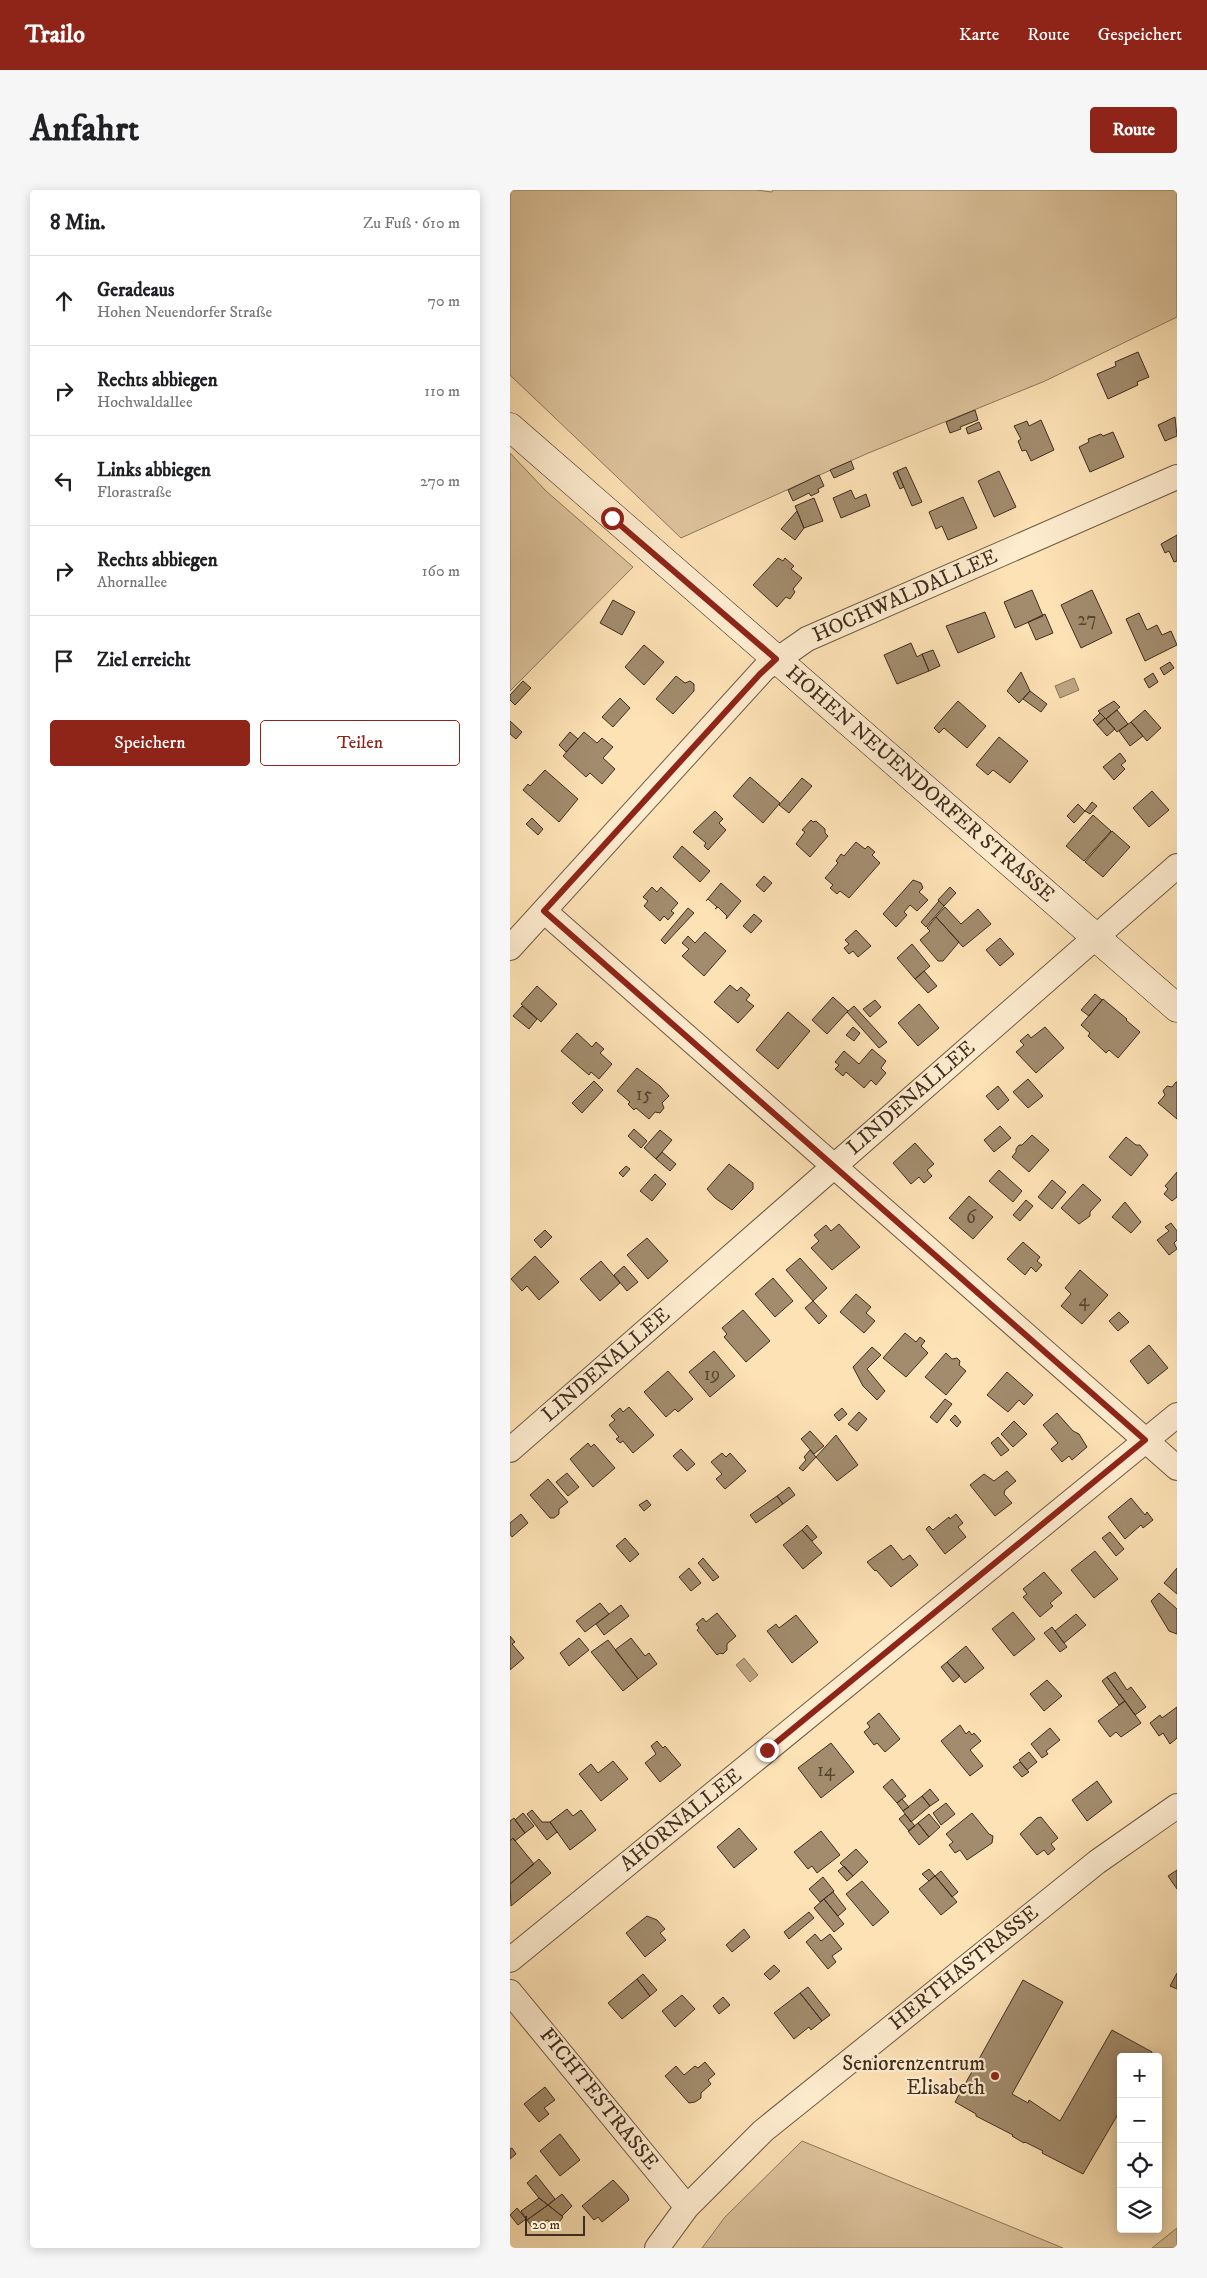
<!DOCTYPE html>
<html lang="de">
<meta charset="utf-8">
<style>
body{margin:0;font-family:"IM FELL DW Pica",serif;background:#f6f6f6;color:#202124}
.controls{position:absolute;right:15px;bottom:15px;display:grid;overflow:hidden;border-radius:5px;box-shadow:0 2px 12px #0003}
.controls button{width:45px;height:45px;display:grid;place-items:center;padding:0;border:0;border-bottom:1px solid #e0e0e0;background:#fff;color:#202124;font:25px sans-serif}
.scale{position:absolute;left:15px;bottom:12px;width:60px;box-sizing:border-box;padding-left:5px;border:2px solid #402e1f;border-top:0;font-size:14px;line-height:18px;white-space:nowrap;color:#402e1f;-webkit-text-stroke:4px #feeccf;paint-order:stroke}
.stop{position:absolute;width:15px;height:15px;margin:-11px;border:4px solid #8f2418;border-radius:50%;background:#fff}
.stop.end{background:#8f2418;border-color:#fff;box-shadow:0 1px 5px #0008}
.list{margin:0;padding:0;list-style:none}
h2{display:flex;justify-content:space-between;align-items:center;height:65px;margin:0;padding:0 20px;font-size:21px}
h2 small{font-size:16px;font-weight:400;color:#757577}
.list li{display:grid;grid-template-columns:32px 1fr auto;gap:15px;align-items:center;box-sizing:border-box;height:90px;padding:0 20px;border-top:1px solid #e0e0e0}
.list b{display:block;font-size:19px;white-space:nowrap}
.list p{margin:0;font-size:16px;white-space:nowrap;color:#757577}
.list em{font-size:16px;font-style:normal;color:#757577}
.actions{display:flex;gap:10px;padding:15px 20px}
.actions a{flex:1;padding:11px 0;border:1px solid #8f2418;border-radius:5px;text-align:center;font-size:18px;color:#8f2418}
.actions .main{background:#8f2418;color:#fff}
.icon{flex:none;width:28px;height:28px;fill:none;stroke:currentColor;stroke-width:2;stroke-linecap:round;stroke-linejoin:round}
.map{position:relative;flex:none;width:667px;height:2058px;overflow:hidden;border-radius:5px}
header{display:flex;align-items:center;gap:30px;box-sizing:border-box;height:70px;padding:0 25px;background:#8f2418;color:#fff}
header strong{font-size:24px}
nav{display:flex;gap:28px;margin-inline-start:auto;font-size:18px}
.intro{display:flex;align-items:center;justify-content:space-between;box-sizing:border-box;height:120px;padding:0 30px}
h1{margin:0;font-size:35px}
.button{padding:12px 22px;border-radius:5px;background:#8f2418;color:#fff;font-size:18px;font-weight:700}
main{display:flex;gap:30px;padding:0 30px}
aside{flex:1;background:#fff;border-radius:5px;box-shadow:0 2px 12px #0003}
.map>svg:first-child{display:block}
.green{fill:#ddc39c;stroke:#8e785e}
.water{fill:#bda582;stroke:#8b755a}
.building{fill:#a28c6d;stroke:#402e1f}
.lines{fill:none;stroke-linecap:round;stroke-linejoin:round}
.minor-casing{stroke:#6f5b44;stroke-width:26}
.secondary-casing{stroke:#402e1f;stroke-width:29}
.minor{stroke:#feeccf;stroke-width:24}
.secondary{stroke:#feeccf;stroke-width:28}
.route{stroke:#8f2418;stroke-width:6}
.poi-dot{fill:#8f2418;stroke:#feeccf;stroke-width:2}
.labels{text-anchor:middle;dominant-baseline:central;stroke-width:4.5;stroke-linejoin:round;paint-order:stroke}
.number-label{font-size:19px;fill:#584632}
.street-label{font-size:21px;fill:#402e1f;stroke:#feeccf}
.poi-label{font-size:21px;fill:#402e1f;stroke:#feeccf;text-anchor:end}
</style>
<header>
<strong>Trailo</strong>
<nav><a>Karte</a><a>Route</a><a>Gespeichert</a></nav>
</header>
<div class="intro"><h1>Anfahrt</h1><a class="button">Route</a></div>
<main>
<aside>
<h2>8 Min.<small>Zu Fuß · 610 m</small></h2>
<ul class="list">
<li><svg class="icon" aria-label="ahead" viewBox="0 0 24 24"><path d="M12 20V5M6 11l6-6 6 6"/></svg><div><b>Geradeaus</b><p>Hohen Neuendorfer Straße</p></div><em>70 m</em></li>
<li><svg class="icon" aria-label="right" viewBox="0 0 24 24"><path d="M7 20v-9h11M14 6l5 5-5 5"/></svg><div><b>Rechts abbiegen</b><p>Hochwaldallee</p></div><em>110 m</em></li>
<li><svg class="icon" aria-label="left" viewBox="0 0 24 24"><path d="M17 20v-9H6M10 6l-5 5 5 5"/></svg><div><b>Links abbiegen</b><p>Florastraße</p></div><em>270 m</em></li>
<li><svg class="icon" aria-label="right" viewBox="0 0 24 24"><path d="M7 20v-9h11M14 6l5 5-5 5"/></svg><div><b>Rechts abbiegen</b><p>Ahornallee</p></div><em>160 m</em></li>
<li><svg class="icon" aria-label="arrive" viewBox="0 0 24 24"><path d="M6 21V4h12l-3 4 3 4H6"/></svg><div><b>Ziel erreicht</b></div></li>
</ul>
<div class="actions"><a class="main">Speichern</a><a>Teilen</a></div>
</aside>
<div class="map">
<svg width="667" height="2058" viewBox="0 0 667 2058">
<rect width="100%" height="100%" fill="#fde2b5"/>
<filter id="stains"><feTurbulence type="fractalNoise" baseFrequency=".004" numOctaves="4"/><feColorMatrix values="0 0 0 0 .2 0 0 0 0 .09 0 0 0 0 .02 0 0 0 .5 -.17"/></filter>
<radialGradient id="worn" r=".72"><stop offset=".6" stop-color="#630" stop-opacity="0"/><stop offset="1" stop-color="#630" stop-opacity=".3"/></radialGradient>
<path class="green" d="M0 0H246L262 2 263 0H667V127L535 191 356 264 171 348 0 185Z
M0 263 36 301 123 377 0 501Z
M292 1951 553 2058H192L215 2027Z
M667 2038V2058H642Z"/>
<path class="water" d="M564 488 569 500 550 508 545 496Z
M234 1468 248 1485 240 1492 226 1475Z"/>
<path class="building" d="M628 162 639 187 627 192 628 195 598 209 587 184 606 176 605 172Z
M465 220 468 230 450 237 451 239 440 243 436 232Z
M665 227 667 246 655 251 648 235Z
M531 230 544 260 521 271 516 260 512 261 508 251 511 249 504 236 517 231 519 236Z
M469 232 472 239 458 244 456 238Z
M603 242 614 267 580 282 569 257 579 252 578 249 591 244 593 246Z
M341 271 344 279 324 288 320 280Z
M396 277 412 312 402 316 387 281Z
M387 281 394 297 390 299 383 283Z
M489 281 506 317 484 327 468 291Z
M309 285 314 296 308 299 309 302 301 306 299 303 283 311 278 300Z
M341 300 345 309 356 304 360 316 331 328 323 308Z
M453 307 467 338 438 350 432 336 426 339 419 322Z
M304 308 313 331 294 338 285 316Z
M287 321 294 338 285 350 271 339Z
M667 345V371L664 372 659 361 655 363 651 354Z
M268 368 273 371 275 368 284 376 281 379 292 388 283 399 285 402 280 409 276 407 267 417 243 395Z
M522 400 533 426 505 438 494 412Z
M582 400 602 443 571 458 551 415Z
M103 410 125 422 112 445 90 433Z
M475 422 485 447 448 463 436 436Z
M629 423 637 440 647 435 652 445 661 441 667 455 635 471 616 429Z
M535 424 543 443 526 450 518 432Z
M401 453 407 467 412 464 419 481 387 494 374 465Z
M134 455 154 472 134 495 115 477Z
M423 460 430 476 419 481 412 464Z
M660 472 664 478 654 485 650 478Z
M511 482 520 501 509 513 497 501Z
M643 483 648 492 639 498 634 489Z
M166 486 175 493 180 491 184 494V501L163 524 146 509Z
M13 491 21 498 5 515 0 510V505Z
M520 501 537 514 531 522 513 509Z
M110 508 120 518 103 537 92 527Z
M448 511 476 536 457 558 434 538 429 543 424 538Z
M604 511 610 517 596 529 588 521Z
M607 520 618 534 607 542 596 529Z
M635 520 651 538 637 551 621 532Z
M590 523 595 528 587 535 583 530Z
M595 528 605 539 597 546 587 535Z
M0 531 12 542 6 549 0 544Z
M621 532 633 546 620 556 609 541Z
M60 542 68 549 56 562 49 555Z
M74 542 87 553 92 548 103 557 93 568 105 579 92 594 80 583 76 587 53 566Z
M489 547 518 571 500 593 483 580 478 585 466 575Z
M610 563 616 571 611 575 615 579 604 590 593 577Z
M35 580 68 609 49 632 13 600 18 594 20 596Z
M240 587 270 613 253 633 223 606Z
M292 588 302 596 279 623 269 615Z
M642 601 659 620 639 637 623 618Z
M582 612 587 616 580 624 575 621Z
M568 614 575 621 564 633 557 626Z
M205 621 213 629 209 633 216 640 198 660 194 656 196 653 183 642Z
M583 625 601 641 574 671 556 656Z
M22 628 33 639 28 645 16 634Z
M301 630 303 632 306 631 315 639V643L318 646 300 667 286 654 295 642 292 640Z
M602 641 620 657 593 687 575 672Z
M346 652 355 659 358 656 365 662 362 665 370 673 339 708 330 701 327 704 320 698 323 695 315 688 328 673 326 671 331 664 334 666Z
M172 656 200 681 190 692 163 667Z
M254 686 262 693 254 702 246 695Z
M403 690 411 693 413 698 409 702 418 710 407 721 400 715 394 722 397 725 386 737 373 724Z
M211 693 231 711 216 729 217 726 208 717 205 719 207 717 198 709 196 711Z
M142 697 147 702 151 697 168 713 161 721 164 723 158 730 154 726 150 731 134 716 138 711 133 707Z
M440 697 446 703 434 716 428 710Z
M429 711 434 716 416 737 411 732Z
M435 717 451 734 468 719 481 734 453 757 426 727Z
M178 718 184 723 155 754 151 750Z
M244 724 252 731 241 743 233 736Z
M426 727 449 752 433 771H428L410 750 420 741 417 738Z
M346 740 361 756 348 767 343 761 339 764 334 758 339 754 335 750Z
M195 742 216 761 194 786 172 766 179 759 172 753 178 746 185 753Z
M490 748 504 764 490 776 476 760Z
M402 754 420 776 405 789 387 768Z
M414 781 427 796 418 803 405 789Z
M220 795 227 801 231 797 240 805 236 810 244 816 228 833 204 812Z
M27 796 47 814 31 832 11 814Z
M585 804 592 810 579 826 571 820Z
M323 807 338 821 317 844 302 830Z
M593 809 617 829 616 830 630 842 608 868 599 860 596 863 578 846 580 843 571 835Z
M365 810 371 817 360 827 353 819Z
M409 814 429 838 408 856 388 833Z
M12 816 27 829 19 839 3 826Z
M344 816 377 852 369 858 337 822Z
M278 822 300 841 268 879 246 860Z
M343 837 350 843 344 851 336 845Z
M535 837 554 858 526 883 506 862 514 855 510 851 518 844 521 848Z
M67 843 82 857 86 852 94 859 90 863 102 874 89 889 81 882 79 885 51 861Z
M362 859 376 871 371 878 376 883 366 895 361 890 354 898 336 882 333 886 325 879 329 875 325 872 334 861 349 874Z
M127 878 150 896 159 906 152 913 154 918 150 923 145 922 139 929 126 918 124 920 118 914 120 912 107 901Z
M518 889 533 906 518 918 503 902Z
M84 891 93 900 72 923 62 913Z
M666 892H667V929L648 913 655 905 653 901 657 896 662 897Z
M488 896 499 910 488 920 476 906Z
M490 936 501 948 484 962 474 950Z
M124 939 137 951 131 958 118 946Z
M150 940 162 950 146 969 134 958Z
M522 945 539 960 519 982 502 967 506 962V959L509 955H512Z
M616 947 626 955H630L638 965 621 986 599 967Z
M405 953 424 974 417 980 422 986 414 993 409 987 401 994 383 973Z
M152 962 166 974 160 981 146 969Z
M219 974 243 993V999L222 1020 205 1008 197 999Z
M116 976 120 979 113 987 109 983Z
M489 980 512 1001 503 1012 479 991Z
M667 982V1007L662 1011 654 1004 658 999 655 996Z
M145 984 156 994 142 1011 130 1001Z
M542 990 556 1002 542 1019 528 1007Z
M573 994 591 1010 580 1022V1026L569 1034 551 1018Z
M459 1006 483 1027 463 1049 439 1028Z
M516 1010 523 1016 510 1031 503 1025Z
M615 1012 631 1032 621 1043 602 1027Z
M661 1033 667 1041V1050L664 1053 667 1059 659 1065 647 1050 659 1041 655 1037Z
M329 1034 350 1057 322 1080 301 1058 309 1051 304 1045 316 1035 321 1041Z
M35 1040 42 1047 31 1058 24 1050Z
M137 1048 158 1071 138 1089 117 1065Z
M513 1052 530 1067 527 1071 532 1075 526 1082 521 1077 515 1085 497 1069Z
M25 1066 49 1092 29 1110 17 1096 12 1101 1 1089Z
M290 1068 317 1098 303 1111 276 1080Z
M91 1071 110 1093 90 1111 70 1089Z
M114 1076 128 1092 117 1101 104 1085Z
M570 1080 598 1105 572 1134 551 1116 561 1104 555 1098Z
M263 1088 283 1111 265 1127 245 1104Z
M346 1104 361 1117 356 1123 365 1131 354 1143 330 1122Z
M303 1111 317 1126 309 1134 295 1118Z
M233 1120 260 1151 236 1172 214 1147 217 1144 212 1138Z
M609 1122 619 1132 608 1141 599 1131Z
M395 1143 406 1152 410 1147 415 1151 411 1156 418 1163 396 1187 373 1168Z
M639 1155 658 1178 638 1194 620 1171Z
M362 1157 371 1165 357 1179 375 1201 367 1210 353 1196 343 1177Z
M204 1161 225 1186 200 1207 179 1182Z
M436 1163 442 1169 447 1168 450 1171 449 1175 456 1181 436 1205 415 1187Z
M158 1181 183 1209 168 1222 165 1219 156 1227 134 1202Z
M497 1182 523 1205 514 1215 509 1210 498 1222 477 1205Z
M435 1209 442 1214 427 1233 420 1227Z
M119 1217 144 1245 123 1263 113 1251 110 1253 106 1249 109 1247 99 1235 105 1230 101 1226 110 1218 113 1222Z
M332 1218 337 1224 329 1231 324 1225Z
M349 1222 357 1229 347 1241 338 1234Z
M547 1223 563 1241 569 1244 577 1257 562 1270 559 1266 552 1272 541 1259 548 1253 533 1235Z
M445 1225 451 1232 447 1237 440 1230Z
M504 1231 517 1244 503 1257 491 1244Z
M300 1241 314 1256 304 1264 291 1249Z
M326 1245 348 1275 327 1291 306 1267Z
M488 1247 499 1260 491 1266 481 1253Z
M78 1253 81 1257 84 1254 105 1278 83 1297 60 1269Z
M171 1259 185 1274 177 1281 163 1266Z
M300 1260 306 1267 293 1281 289 1278 296 1270 294 1267Z
M212 1263 216 1267 220 1263 236 1281 215 1299 206 1289 212 1284 201 1272Z
M497 1281 506 1291 495 1300 494 1304 502 1313 485 1326 460 1295 474 1284 484 1291Z
M57 1283 69 1297 58 1306 46 1292Z
M38 1289 58 1312 49 1319V1324L44 1328H40L20 1305Z
M279 1297 285 1305 273 1314 267 1306Z
M267 1306 273 1314 246 1333 240 1325Z
M621 1308 635 1325 637 1322 643 1330 633 1338 631 1335 615 1349 598 1327Z
M137 1310 141 1315 134 1321 129 1315Z
M11 1324 18 1333 2 1347 0 1344V1333Z
M446 1324 453 1333 448 1337 456 1347 435 1364 416 1339 419 1336 423 1340 439 1327 440 1329Z
M297 1335 307 1347 302 1351 292 1340Z
M292 1340 312 1363 293 1379 273 1355Z
M600 1342 614 1359 606 1366 592 1348Z
M115 1348 129 1364 120 1372 106 1356Z
M381 1355 393 1370 400 1365 408 1375 381 1397 366 1380 365 1381 357 1372Z
M585 1361 608 1389 584 1408 561 1380Z
M193 1368 209 1387 203 1391 188 1373Z
M179 1378 191 1393 181 1401 169 1387Z
M667 1378V1404L654 1393Z
M534 1382 552 1403 540 1413 543 1416 530 1427 513 1407 517 1404 513 1399Z
M649 1403 667 1419V1444L659 1441 641 1411Z
M90 1413 99 1424 75 1442 66 1431Z
M111 1415 119 1426 94 1445 86 1434Z
M503 1422 525 1449 504 1466 482 1439Z
M207 1423 226 1446 217 1454V1460L213 1464 210 1463 207 1465 187 1440 189 1438 186 1434 193 1428 196 1432Z
M566 1424 576 1435 554 1453 545 1441Z
M286 1425 308 1452 282 1473 257 1441 266 1434 269 1438Z
M542 1437 557 1457 550 1462 534 1443Z
M0 1446 5 1452 2 1454 14 1468 0 1480Z
M69 1448 79 1460 59 1476 50 1463Z
M121 1448 135 1466 139 1463 147 1474 128 1489 105 1460Z
M98 1450 128 1489 113 1501 81 1462Z
M456 1456 474 1478 455 1493 437 1472Z
M437 1472 450 1486 443 1492 431 1477Z
M605 1482 617 1500 621 1497 636 1517 625 1525 597 1487Z
M597 1487 615 1511 609 1515 592 1491Z
M537 1490 552 1506 534 1521 520 1504Z
M615 1511 631 1533 611 1547 606 1542 600 1547 588 1531Z
M667 1517V1548L660 1554 653 1543 649 1546 640 1533 650 1525 652 1528Z
M369 1523 390 1549 375 1562 367 1553 364 1555 354 1542 360 1537 357 1533Z
M450 1535 456 1544 459 1541 462 1545 464 1543 471 1551 460 1560 473 1576 460 1586 431 1551Z
M540 1538 550 1550 536 1561 538 1564 532 1568 521 1554Z
M147 1551 153 1558 155 1556 171 1575 150 1592 135 1573 146 1564 141 1556Z
M321 1553 344 1582 311 1608 288 1578Z
M519 1562 527 1572 517 1580 509 1570Z
M103 1571 118 1589 91 1611 69 1584 81 1574 88 1583Z
M510 1572 519 1582 512 1587 503 1577Z
M382 1589 396 1606 387 1613 373 1597Z
M587 1591 602 1612 577 1631 562 1610Z
M420 1599 429 1610 420 1616 412 1606Z
M412 1606 420 1616 401 1632 393 1621Z
M392 1609 399 1617 393 1621 387 1613Z
M436 1613 445 1624 431 1635 423 1623Z
M57 1619 63 1626 71 1620 86 1640 60 1660 40 1632Z
M22 1620 32 1632H40L47 1642 37 1650 17 1624Z
M13 1623 24 1636 15 1643 5 1630Z
M462 1623 479 1644 483 1646 482 1653 457 1670 450 1660 445 1663 439 1655 443 1652 436 1644Z
M395 1624 405 1636 399 1641 389 1629Z
M419 1624 430 1637 419 1647 408 1633Z
M531 1627 548 1648 541 1654 545 1659 538 1665 534 1660 527 1665 510 1644 527 1628Z
M4 1628 15 1643 5 1651 3 1648 0 1651V1631Z
M408 1633 419 1647 409 1655 398 1641Z
M229 1638 247 1659 224 1678 207 1657Z
M311 1641 330 1665 307 1683 302 1676 298 1679 284 1662Z
M3 1648 24 1674 0 1694V1651Z
M346 1659 358 1672 343 1686 330 1673Z
M29 1669 41 1683 1 1716 0 1694Z
M334 1676 343 1686 337 1691 328 1681Z
M419 1679 425 1686 419 1691 412 1684Z
M667 1680V1699L658 1686Z
M431 1681 448 1702 442 1707 425 1686Z
M425 1686 447 1712 431 1725 409 1699Z
M313 1687 324 1701 310 1712 299 1699Z
M352 1691 379 1722 363 1736 336 1704Z
M323 1702 336 1719 328 1726 314 1709Z
M314 1709 334 1734 324 1742 304 1718Z
M299 1722 304 1728 279 1749 274 1742Z
M137 1726 147 1730 155 1739 150 1743 156 1750 135 1767 116 1743Z
M234 1739 240 1747 222 1762 216 1755Z
M305 1744 311 1751 320 1744 332 1759 322 1766 326 1772 318 1779 296 1752Z
M264 1775 270 1781 260 1790 254 1784Z
M667 1783V1799L660 1796Z
M133 1784 147 1800 140 1806 127 1789Z
M127 1789 140 1806 112 1829 98 1813Z
M513 1790 553 1812 502 1904 518 1913 519 1910 550 1931 602 1840 642 1862 640 1867H611V1919L573 1984 532 1963 533 1961 515 1952 514 1953 502 1946 503 1945 466 1926V1924L445 1912Z
M298 1797 320 1825 312 1831 290 1803Z
M290 1803 312 1831 301 1840 299 1837 284 1849 264 1823Z
M172 1805 185 1819 165 1837 152 1821Z
M213 1807 220 1815 209 1824 203 1816Z
M195 1872 205 1884 198 1890 201 1894 191 1903V1908L185 1912 179 1913 155 1886 166 1876 174 1885 185 1876 188 1878Z
M35 1897 45 1910 34 1918 39 1924 29 1932 14 1914Z
M50 1944 70 1970 50 1986 30 1961Z
M2 1958 6 1964 0 1969V1959Z
M26 1985 45 2009 38 2015 29 2008 17 1993Z
M103 1990 117 2005 119 2010 92 2032 88 2027 84 2030 72 2016Z
M52 2004 62 2016 52 2026 38 2015Z
M29 2008 38 2015 17 2030 11 2021Z
M38 2015 53 2027 46 2036 37 2030 24 2040 17 2030Z
M7 2018 16 2029 8 2035 0 2025Z"/>
<g class="lines">
<g class="minor-casing">
<path id="minor" d="M34 721 667 1278
M0 758 254 479 297 449 667 287
M0 1260 667 676
M0 1770 667 1225
M0 1802 177 2017
M147 2058 177 2017 253 1941 587 1672 667 1616"/>
</g>
<g class="secondary-casing">
<path id="secondary" d="M0 237 667 818"/>
</g>
<use href="#minor" class="minor"/>
<use href="#secondary" class="secondary"/>
</g>
<g class="lines">
<path class="route" d="M102 328 266 469 250 484 34 721 635 1250 257 1560"/>
</g>
<circle class="poi-dot" cx="485" cy="1886" r="5"/>
<g class="labels">
<g class="number-label">
<text x="577" y="429">27</text>
<text x="134" y="904">15</text>
<text x="461" y="1027">6</text>
<text x="574" y="1110">4</text>
<text x="202" y="1184">19</text>
<text x="316" y="1580">14</text>
</g>
<g class="street-label">
<text transform="translate(395 406) rotate(-24)">HOCHWALDALLEE</text>
<text transform="translate(410 594) rotate(41)">HOHEN NEUENDORFER STRASSE</text>
<text transform="translate(401 908) rotate(-41)">LINDENALLEE</text>
<text transform="translate(96 1175) rotate(-41)">LINDENALLEE</text>
<text transform="translate(171 1630) rotate(-39)">AHORNALLEE</text>
<text transform="translate(454 1778) rotate(-39)">HERTHASTRASSE</text>
<text transform="translate(89 1909) rotate(51)">FICHTESTRASSE</text>
</g>
<g class="poi-label">
<text x="475" y="1874">Seniorenzentrum<tspan x="475" dy="24">Elisabeth</tspan></text>
</g>
</g>
<rect width="100%" height="100%" filter="url(#stains)"/>
<rect width="100%" height="100%" fill="url(#worn)"/>
</svg>
<div class="controls">
<button>+</button>
<button>−</button>
<button><svg class="icon" aria-label="locate" viewBox="0 0 24 24"><circle cx="12" cy="12" r="6"/><path d="M12 2v4M12 18v4M2 12h4M18 12h4"/></svg></button>
<button><svg class="icon" aria-label="layers" viewBox="0 0 24 24"><path d="M12 4l9 5-9 5-9-5zM3 14l9 5 9-5"/></svg></button>
</div>
<div class="scale">20 m</div>
<div class="stop" style="left:102px;top:328px"></div>
<div class="stop end" style="left:257px;top:1560px"></div>
</div>
</main>
